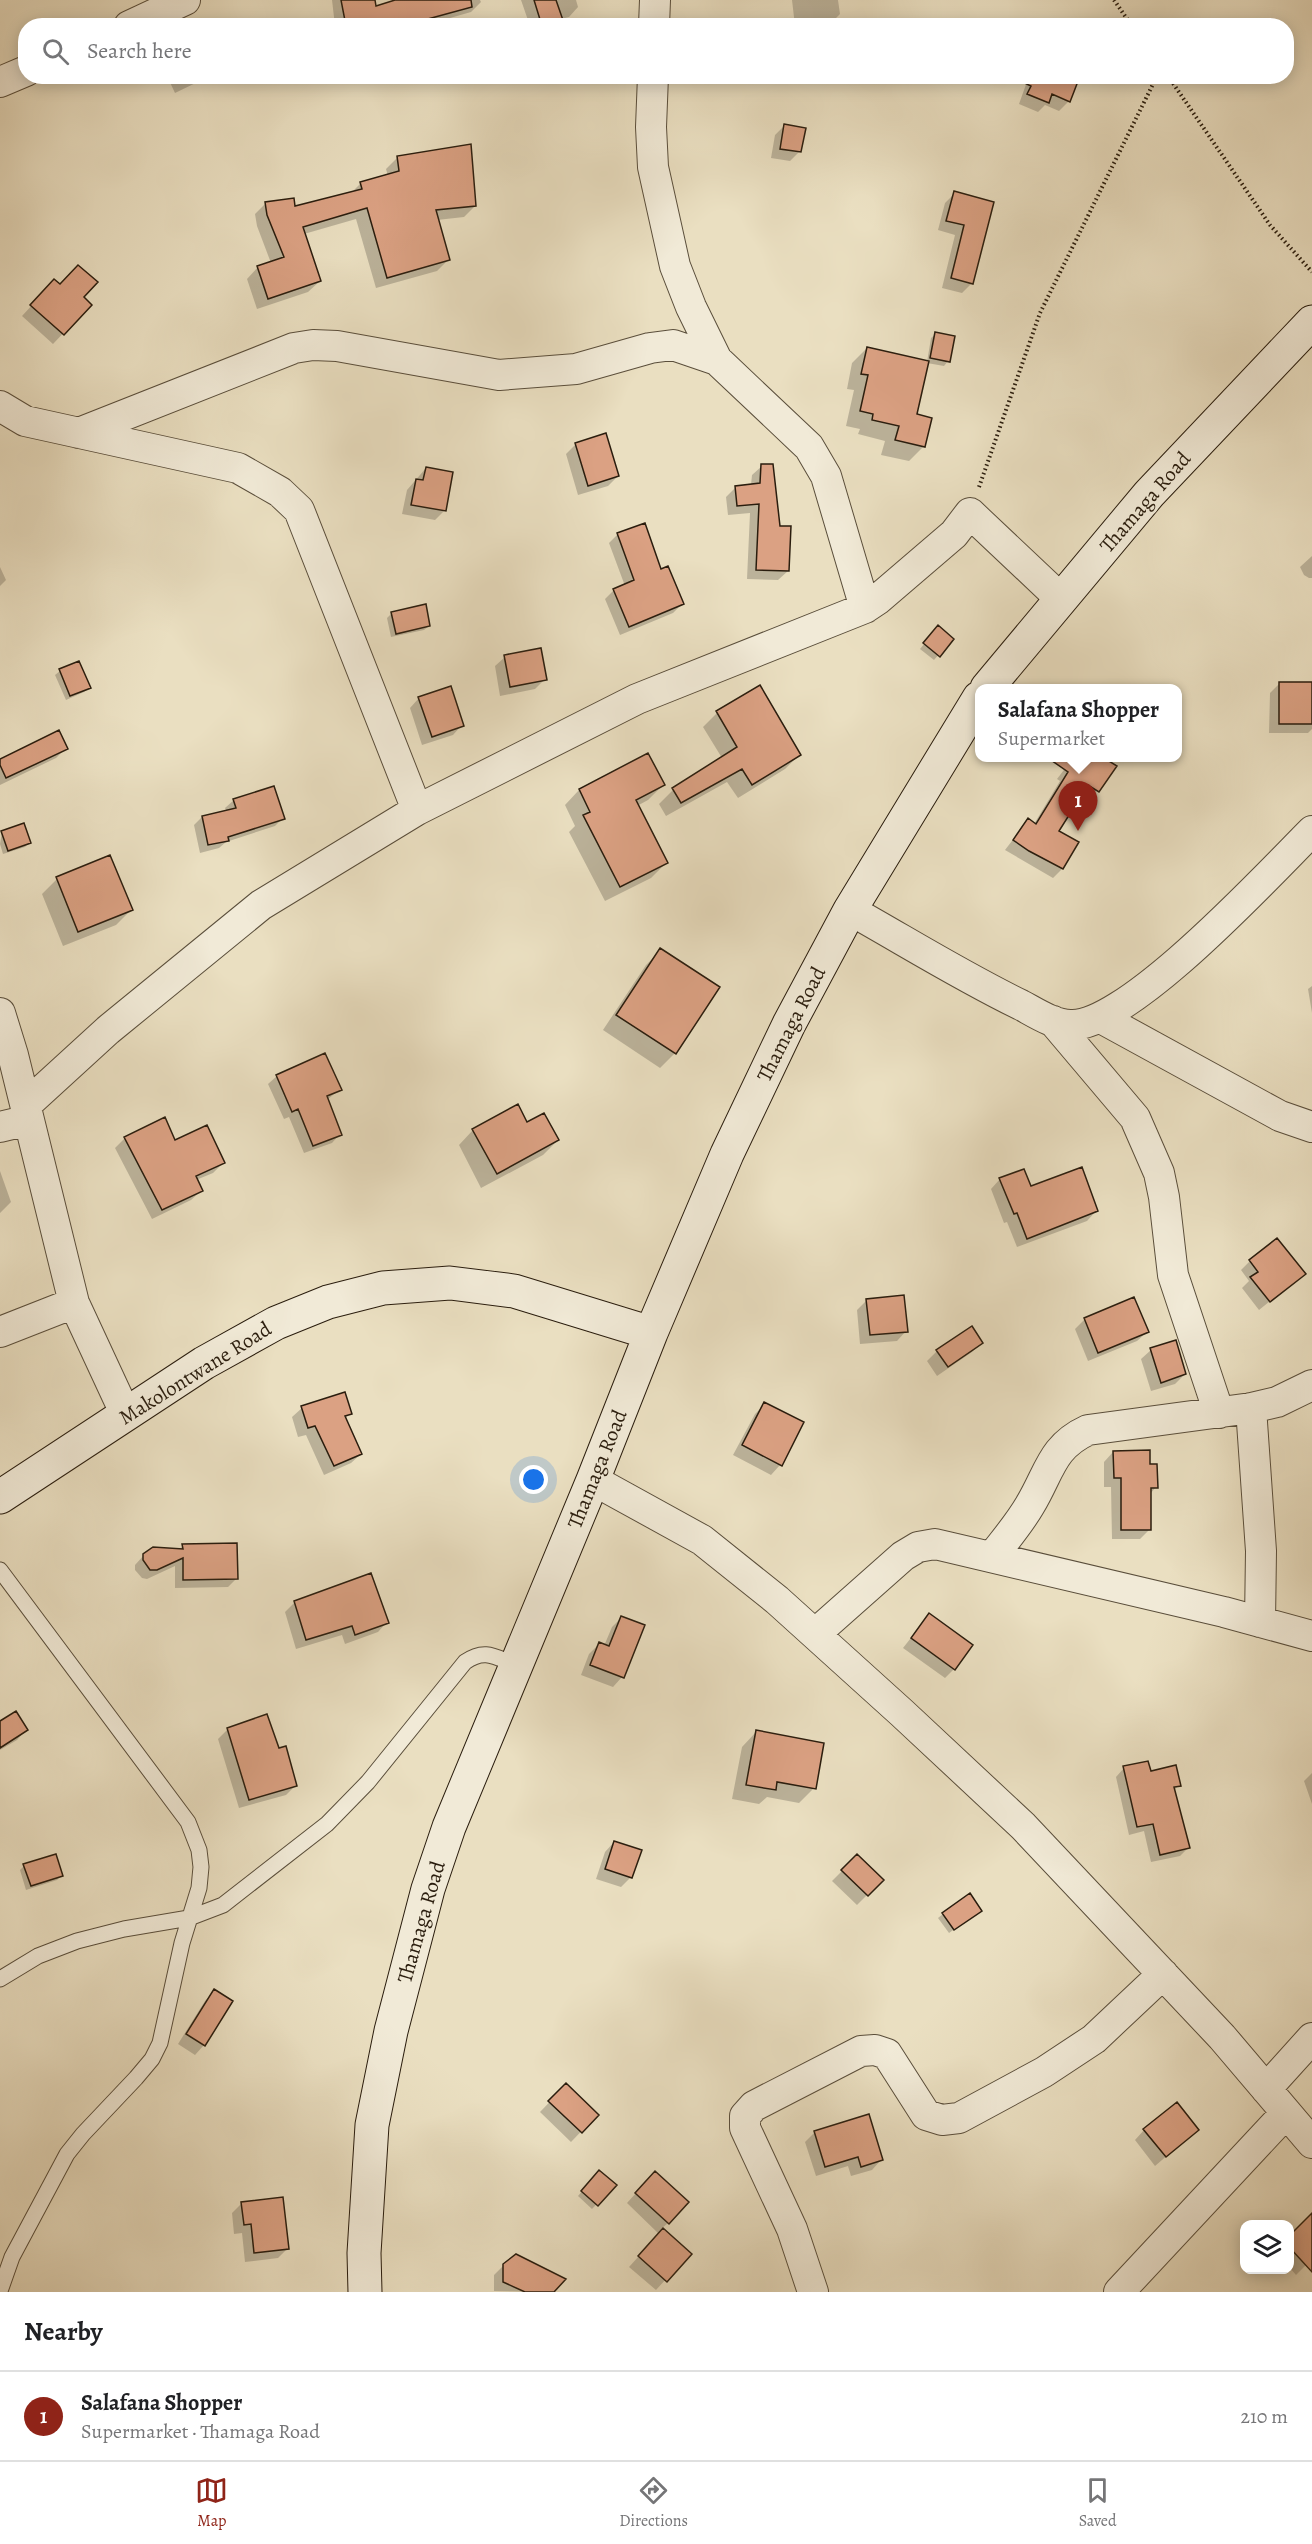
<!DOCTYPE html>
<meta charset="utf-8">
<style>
body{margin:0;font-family:Alegreya,serif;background:#f6f6f6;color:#202124}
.controls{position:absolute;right:18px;bottom:18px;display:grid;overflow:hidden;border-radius:12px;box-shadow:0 3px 15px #0003}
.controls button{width:54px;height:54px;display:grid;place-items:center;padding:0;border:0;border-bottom:2px solid #e0e0e0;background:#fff;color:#202124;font:30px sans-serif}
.you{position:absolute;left:534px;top:1480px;width:21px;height:21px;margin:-15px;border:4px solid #fff;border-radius:50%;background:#1a73e8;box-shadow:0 0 0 9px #1a73e833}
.badge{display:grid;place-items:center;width:39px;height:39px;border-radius:50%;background:#8f2418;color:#fff;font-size:20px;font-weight:700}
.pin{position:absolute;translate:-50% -50px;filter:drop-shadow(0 2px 3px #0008)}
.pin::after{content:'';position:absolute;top:32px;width:21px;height:18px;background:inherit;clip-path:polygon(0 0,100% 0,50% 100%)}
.popup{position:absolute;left:975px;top:684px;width:207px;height:78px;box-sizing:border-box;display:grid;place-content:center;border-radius:12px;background:#fff;filter:drop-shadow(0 2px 4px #0005);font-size:20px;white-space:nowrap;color:#757577}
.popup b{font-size:22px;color:#202124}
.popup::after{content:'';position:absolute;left:50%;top:100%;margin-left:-12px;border:12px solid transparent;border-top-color:#fff}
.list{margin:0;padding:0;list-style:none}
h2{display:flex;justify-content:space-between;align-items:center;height:78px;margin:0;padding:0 24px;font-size:26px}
h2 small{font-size:20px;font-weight:400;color:#757577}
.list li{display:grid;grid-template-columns:39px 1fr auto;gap:18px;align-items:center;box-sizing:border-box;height:90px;padding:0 24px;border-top:2px solid #e0e0e0}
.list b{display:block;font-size:22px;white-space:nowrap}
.list p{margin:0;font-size:20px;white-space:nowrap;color:#757577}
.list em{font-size:20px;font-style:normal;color:#757577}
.icon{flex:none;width:33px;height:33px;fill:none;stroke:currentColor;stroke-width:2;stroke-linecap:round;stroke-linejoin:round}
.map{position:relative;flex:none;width:1312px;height:2292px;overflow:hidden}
.search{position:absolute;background:#fff;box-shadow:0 3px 15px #0003;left:18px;right:18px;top:18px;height:66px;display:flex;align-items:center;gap:15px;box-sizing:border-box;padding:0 21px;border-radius:24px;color:#757577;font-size:22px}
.sheet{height:168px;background:#fff}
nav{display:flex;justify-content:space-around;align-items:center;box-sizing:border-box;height:84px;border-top:2px solid #e0e0e0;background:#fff;font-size:16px;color:#757577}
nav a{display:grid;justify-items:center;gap:3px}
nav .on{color:#8f2418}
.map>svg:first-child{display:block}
.shadow{fill:#0003}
.building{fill:#dba183;stroke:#2a1d0e;stroke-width:1.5}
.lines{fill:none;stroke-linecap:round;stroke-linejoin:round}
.service-casing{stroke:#5a4e3b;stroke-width:17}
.minor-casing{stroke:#5a4e3b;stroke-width:32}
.secondary-casing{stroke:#2a1d0e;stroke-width:35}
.path{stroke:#2a1d0e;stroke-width:4;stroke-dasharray:1.5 3;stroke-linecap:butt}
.service{stroke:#f1ead7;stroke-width:15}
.minor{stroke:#f1ead7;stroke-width:30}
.secondary{stroke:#f1ead7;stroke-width:33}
.labels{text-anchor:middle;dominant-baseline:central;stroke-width:5;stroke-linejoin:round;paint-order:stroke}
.street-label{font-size:21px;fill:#2a1d0e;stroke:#f1ead7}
</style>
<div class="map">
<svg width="1312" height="2292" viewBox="0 0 1312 2292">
<rect width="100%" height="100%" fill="#eadfc1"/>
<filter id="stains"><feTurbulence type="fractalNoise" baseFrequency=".00333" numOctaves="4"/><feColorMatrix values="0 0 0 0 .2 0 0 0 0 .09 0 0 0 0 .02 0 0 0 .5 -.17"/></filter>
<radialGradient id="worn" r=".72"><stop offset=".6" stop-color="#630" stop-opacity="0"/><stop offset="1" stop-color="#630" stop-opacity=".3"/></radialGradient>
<path class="shadow" d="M332 0H374L375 8 404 0H480L481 2 471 12 422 26H335Z
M521 0H576L578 7 569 17 561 19 563 26H530Z
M792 0H838L840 14 830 24 795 26Z
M1286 42 1293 50 1286 57Z
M167 76H210L175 93Z
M1029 76 1069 101 1059 111 1045 105 1038 112 1019 104Z
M785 125 800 151 790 161 771 158 775 135Z
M398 157 475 206 464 217 437 220 448 260 437 271 376 288 356 219 304 234 320 281 308 292 257 309 247 279 258 267 271 263 257 226 255 214 266 203 294 208 351 193 361 183 388 176 386 169Z
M955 193 992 203 972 283 962 293 942 288 955 235 938 230 945 203Z
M60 286 90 305 53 344 22 316 45 291Z
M936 334 948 361 944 366 927 363 915 416 924 446 909 461 881 455 885 441 858 434 860 429 846 426 854 390 847 389 852 363 867 348 927 362 931 338Z
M576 444 618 476 608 486 578 495 566 454Z
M762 466 779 527 788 571 778 580 747 579 750 513 728 515 726 497 736 487 751 485 752 475Z
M426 468 445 510 435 520 402 514 407 490Z
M618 534 660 571 682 604 673 613 620 635 605 599 614 590 625 586 609 543Z
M1312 556V578H1309L1304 575 1300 567Z
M0 567 6 580 0 586Z
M392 613 429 626 424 630 391 637 387 618Z
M934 632 952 639 934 660 920 649Z
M505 657 545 679 535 689 500 696 495 666Z
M60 671 89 688 84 692 66 700 55 675Z
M1279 684H1312V729L1308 733H1269L1270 693Z
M759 687 799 755 785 769 738 798 727 782 666 816 659 804 673 790 722 758 703 727 717 713Z
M419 698 462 725 453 735 422 745 410 708Z
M66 748 56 758 0 785V761Z
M648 755 663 785 648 800 637 806 666 863 651 878 605 901 569 832 575 826 565 805 579 790Z
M1073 758H1101L1115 766 1089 800 1080 795 1057 832 1062 869 1053 878 1005 850 1028 820 1034 824 1060 781 1057 779Z
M234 800 283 818 275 826 226 842 219 848 200 853 194 825 202 817 227 812 225 808Z
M2 832 29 843 25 847 3 854 0 844Z
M57 879 131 910 116 925 63 946 42 894Z
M661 950 675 1053 660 1068 603 1030 646 965Z
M1312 986V1013L1308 989Z
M277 1076 340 1089 327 1100 340 1134 332 1143 304 1153 289 1117 284 1119 268 1084Z
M526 1124 558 1140 543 1155 481 1188 459 1145 473 1130Z
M125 1138 175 1142 223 1163 213 1173 196 1180 201 1191 191 1200 152 1219 115 1148Z
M0 1171 11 1202 0 1213Z
M1000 1179 1030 1188 1096 1211 1087 1221 1017 1247 1007 1222 1004 1223 991 1189Z
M1250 1261 1304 1274 1259 1310 1242 1288 1249 1281 1241 1270Z
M867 1300 906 1331 897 1341 860 1344 857 1310Z
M1085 1319 1147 1332 1137 1341 1088 1361 1075 1329Z
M971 1328 981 1343 972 1352 937 1376 927 1361 937 1351Z
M1151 1350 1185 1374 1175 1384 1151 1391 1141 1359Z
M765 1404 780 1465 771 1475 733 1455 755 1414Z
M302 1408 350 1413 345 1419 361 1454 351 1463 324 1475 306 1435 298 1437 292 1417Z
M1113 1452 1149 1466 1156 1487 1150 1494V1529L1140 1539H1112L1111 1487H1104V1462Z
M183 1546 237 1578 228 1587 175 1588V1566L147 1579 142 1578 135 1570V1565L144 1555 179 1550Z
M295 1602 387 1622 378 1632 345 1644 342 1635 296 1649 285 1612Z
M929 1615 954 1669 945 1678 903 1648Z
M621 1618 643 1626 622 1677 613 1687 581 1675 589 1654 599 1644 604 1646 612 1627Z
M0 1723 26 1730 17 1740 0 1750Z
M228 1729 278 1749 296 1785 286 1795 239 1808 218 1739Z
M756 1732 814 1788 799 1803 767 1797 759 1804 732 1799 742 1747Z
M1124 1768 1150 1773 1179 1785 1173 1791 1189 1847 1180 1856 1151 1862 1144 1831 1129 1835 1116 1777Z
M1312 1773V1804L1304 1781Z
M614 1842 631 1877 621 1887 596 1879 605 1852Z
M857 1856 882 1880 857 1905 832 1881Z
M24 1866 61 1876 57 1880 26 1890 20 1870Z
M980 1911 949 1933 938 1918 943 1914Z
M214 1991 204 2045 195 2055 178 2044 205 2001Z
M566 2085 597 2115 571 2142 540 2112Z
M1144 2130H1197L1155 2166 1135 2140Z
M815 2132 881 2160 872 2170 851 2176 848 2166 816 2176 805 2142Z
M595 2176 615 2185 592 2209 578 2196Z
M646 2182 668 2223 661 2229 689 2254 656 2290 629 2267 659 2234 627 2203Z
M242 2203 288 2248 278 2258 245 2262 242 2233 234 2234 232 2213Z
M1303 2224 1312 2234V2259L1296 2275 1290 2268V2237Z
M504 2265 552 2292 494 2291V2275Z"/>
<path class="building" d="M341 0H375L376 6 395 0H471L472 7 402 26 400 20 380 26H346Z
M534 0H556L565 26H542Z
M1010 76H1080L1070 102 1052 94 1049 103 1027 94 1031 86Z
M784 124 806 128 801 152 780 149Z
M471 144 476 206 436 210 450 260 387 278 367 208 303 227 321 281 268 299 257 266 284 257 267 215 265 202 294 198 295 206 362 189 360 182 399 171 397 156Z
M954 191 994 202 973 284 951 278 964 225 946 221Z
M78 265 98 282 84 297 92 305 64 335 30 305 54 279 60 284Z
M935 332 955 336 950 362 930 358Z
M867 347 929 361 917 414 932 418 925 447 895 440 899 426 872 420 873 414 860 411 868 375 861 374Z
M606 433 619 476 588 486 575 443Z
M761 464H773L780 526H791L789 571 756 570 759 504 737 506 735 486 760 483Z
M426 467 453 472 446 511 411 505 416 479 423 480Z
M645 523 661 569 668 566 684 604 629 627 613 589 634 580 617 533Z
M426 604 430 626 396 634 391 612Z
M938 625 954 639 940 657 923 643Z
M541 648 547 680 510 687 504 655Z
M79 661 91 688 70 696 59 669Z
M1279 682H1312V724H1279Z
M760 685 801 755 752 785 742 769 681 803 672 788 737 747 716 711Z
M451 686 464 726 432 737 418 697Z
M59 730 68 749 6 778 0 765V759Z
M648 753 665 785 636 800 668 863 620 887 583 815 590 812 579 789Z
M1048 758H1104L1117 766 1099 792 1088 785 1059 831 1079 842 1063 869 1029 851 1013 840 1028 818 1036 824 1068 772Z
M274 786 285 819 228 837 229 841 208 845 202 816 236 808 233 799Z
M24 823 31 843 8 851 1 831Z
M110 855 133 910 78 932 56 877Z
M660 948 720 987 676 1054 616 1015Z
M325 1053 342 1090 327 1096 342 1135 313 1146 298 1109 292 1112 276 1075Z
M518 1104 527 1122 544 1113 559 1140 497 1174 472 1129Z
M165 1117 175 1140 207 1125 225 1163 196 1176 203 1191 162 1210 124 1137Z
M1082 1167 1098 1211 1027 1239 1017 1213 1014 1214 999 1178 1024 1169 1031 1186Z
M1277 1238 1306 1274 1270 1302 1250 1277 1258 1272 1249 1260Z
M904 1295 908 1332 870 1335 866 1299Z
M1134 1297 1149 1332 1098 1353 1084 1318Z
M972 1326 983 1343 948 1367 936 1350Z
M1176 1340 1186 1374 1161 1383 1150 1348Z
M345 1392 352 1414 345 1416 362 1454 334 1466 315 1426 308 1428 301 1406Z
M764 1402 804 1422 782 1466 742 1445Z
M1150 1450V1464H1157L1158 1488H1151V1530H1121V1478H1114L1113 1451Z
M237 1543 238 1579 183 1580V1558L157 1570H150L143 1560V1554L153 1547 183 1549 182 1544Z
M371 1573 389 1623 355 1635 352 1626 306 1640 294 1601Z
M929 1613 973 1645 955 1670 911 1638Z
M621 1616 645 1625 624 1678 590 1665 599 1642 609 1646Z
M16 1711 28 1730 0 1748V1721Z
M267 1714 279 1748 286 1746 297 1786 249 1800 227 1728Z
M756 1730 824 1743 816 1789 777 1782 776 1790 746 1785Z
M1148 1761 1151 1771 1176 1765 1181 1786 1174 1787 1190 1848 1160 1855 1153 1824 1137 1827 1123 1766Z
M614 1841 642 1850 632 1878 605 1869Z
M56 1854 63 1876 31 1886 23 1864Z
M857 1854 884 1880 868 1896 841 1870Z
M970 1893 982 1911 954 1930 942 1913Z
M214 1989 233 2001 205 2046 186 2034Z
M566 2083 599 2115 582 2133 548 2101Z
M1177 2102 1199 2130 1166 2157 1143 2129Z
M869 2114 883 2160 861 2167 858 2157 825 2167 814 2131Z
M599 2170 617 2185 598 2206 581 2191Z
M655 2171 689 2202 669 2224 635 2193Z
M283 2197 289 2249 254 2253 251 2224 244 2225 241 2202Z
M1312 2213V2272L1290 2248V2235Z
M663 2228 692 2254 667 2282 638 2256Z
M516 2254 566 2279 554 2292H525L503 2282V2264Z"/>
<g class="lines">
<g class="service-casing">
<path id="service" d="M0 1570 188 1822 199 1850 201 1867 199 1888 182 1943 160 2043 152 2059 136 2078 83 2134 67 2154 12 2257 0 2291
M0 1979 38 1956 77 1941 124 1929 189 1918 223 1905 327 1824 368 1782 465 1662C485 1648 495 1657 516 1665"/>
</g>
<g class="minor-casing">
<path id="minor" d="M129 26 185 0
M654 26 655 0
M653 76 651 127 653 167 675 266 691 307 717 360 809 447 826 476 865 608
M0 82 26 71
M0 406 25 421 238 468 280 492 299 510 417 810
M79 433 294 348 313 345 337 346 499 375 576 369 650 348 673 345 717 360
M850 910C907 942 963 977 1021 1005 1036 1013 1054 1025 1071 1025 1128 1027 1269 874 1312 831
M0 1013 13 1055 74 1303 126 1415
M1101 1018 1280 1116 1312 1127
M1053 1021 1135 1118 1159 1173 1164 1197 1173 1275 1219 1413
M26 1105 108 1030 261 905 417 810 637 699 865 608 877 600 954 534 970 513 1061 599
M0 1127 29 1120
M0 1332 74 1303
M1251 1408 1261 1551 1260 1622
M593 1480 702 1540 777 1600 902 1713 1023 1826 1222 2037 1312 2143
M992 1557C1005 1540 1019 1524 1030 1505 1050 1472 1051 1447 1088 1430L1251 1408 1277 1402 1312 1385
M815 1634 903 1556 918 1547 935 1544 1224 1612 1312 1636
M1266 2089 1312 2038
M813 2292 792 2229 745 2128V2116L754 2106 861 2051 875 2050 887 2054 926 2115 942 2120 959 2118 1044 2072 1094 2039 1163 1974
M1119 2292 1286 2113"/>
</g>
<g class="secondary-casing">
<path id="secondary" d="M987 688 1149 494 1312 322
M0 1497 204 1363 276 1323 328 1302 383 1288 450 1283 514 1291 651 1333
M365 2292 364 2253 372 2125 391 2031 428 1889 449 1827 593 1480 651 1333 727 1154 789 1024 850 910 979 698"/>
</g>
<path class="path" d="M1114 0 1132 26
M1168 76 1270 225 1312 272
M979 487 1040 313 1157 76"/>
<use href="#service" class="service"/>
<use href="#minor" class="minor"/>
<use href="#secondary" class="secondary"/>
</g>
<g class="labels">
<g class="street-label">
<text transform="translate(1145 502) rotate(-49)">Thamaga Road</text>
<text transform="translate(791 1024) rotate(-63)">Thamaga Road</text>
<text transform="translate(195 1373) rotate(-32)">Makolontwane Road</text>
<text transform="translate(597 1469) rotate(-68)">Thamaga Road</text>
<text transform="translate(421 1922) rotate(-74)">Thamaga Road</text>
</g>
</g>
<rect width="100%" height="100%" filter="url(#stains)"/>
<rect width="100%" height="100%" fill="url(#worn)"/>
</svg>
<div class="controls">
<button><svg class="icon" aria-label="layers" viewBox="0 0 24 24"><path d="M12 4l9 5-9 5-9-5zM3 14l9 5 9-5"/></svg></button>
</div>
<div class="you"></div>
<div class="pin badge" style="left:1078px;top:831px">1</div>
<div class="popup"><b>Salafana Shopper</b>Supermarket</div>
<div class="search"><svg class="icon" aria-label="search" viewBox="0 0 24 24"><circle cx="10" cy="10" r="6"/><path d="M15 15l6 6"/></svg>Search here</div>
</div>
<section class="sheet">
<h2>Nearby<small></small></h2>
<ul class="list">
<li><span class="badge">1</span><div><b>Salafana Shopper</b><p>Supermarket · Thamaga Road</p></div><em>210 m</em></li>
</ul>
</section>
<nav>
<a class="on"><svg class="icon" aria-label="map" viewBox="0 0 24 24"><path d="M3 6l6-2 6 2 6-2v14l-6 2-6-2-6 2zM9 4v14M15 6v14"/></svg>Map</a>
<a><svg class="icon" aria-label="directions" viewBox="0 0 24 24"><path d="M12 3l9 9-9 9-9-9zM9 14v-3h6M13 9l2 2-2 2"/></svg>Directions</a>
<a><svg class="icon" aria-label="saved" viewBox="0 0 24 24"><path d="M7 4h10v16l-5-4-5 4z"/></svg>Saved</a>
</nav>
